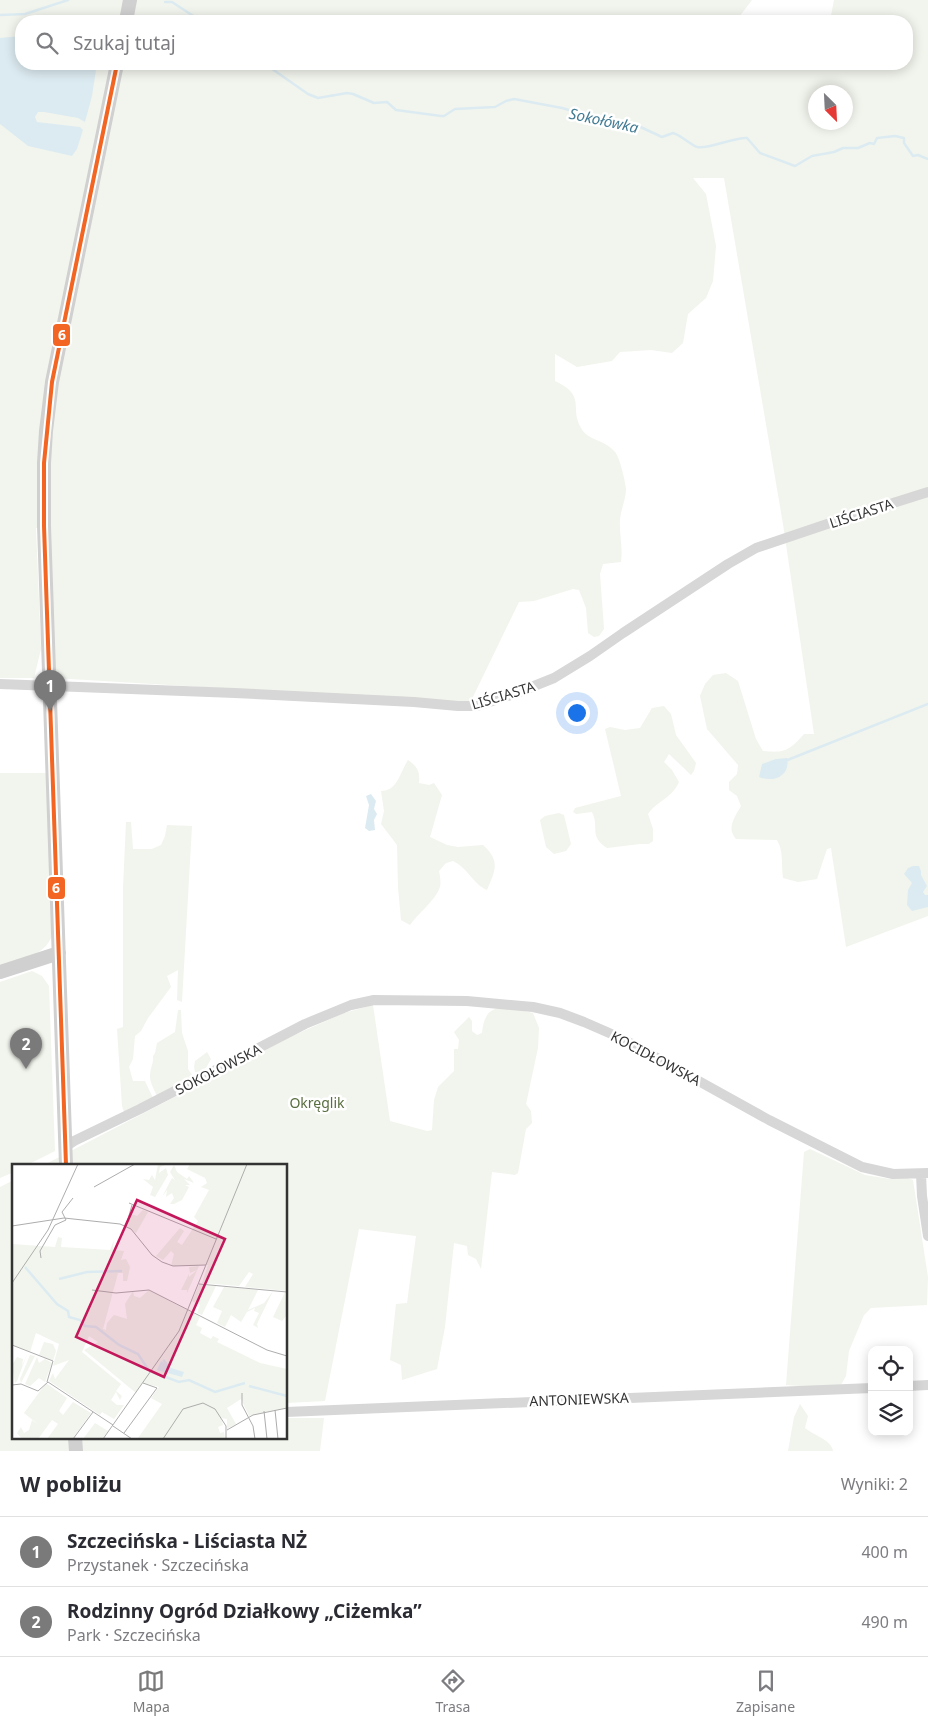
<!DOCTYPE html>
<html lang="pl">
<meta charset="utf-8">
<style>
body{margin:0;font-family:"Noto Sans",sans-serif;background:#f2f2f3;color:#2b2b33}
.controls{position:absolute;right:15px;bottom:15px;display:grid;overflow:hidden;border-radius:10px;box-shadow:0 2px 12px #0003}
.controls button{width:45px;height:45px;display:grid;place-items:center;padding:0;border:0;border-bottom:1px solid #e1e1e2;background:#fff;color:#2b2b33;font:25px sans-serif}
.compass{position:absolute;left:808px;top:85px;width:45px;height:45px;border-radius:50%;background:#fff;box-shadow:0 2px 12px #0003;rotate:156deg}
.you{position:absolute;left:576px;top:712px;width:18px;height:18px;margin:-12px;border:4px solid #fff;border-radius:50%;background:#1a73e8;box-shadow:0 0 0 8px #1a73e833}
.badge{display:grid;place-items:center;width:32px;height:32px;border-radius:50%;background:#7a7a7a;color:#fff;font-size:16px;font-weight:700}
.pin{position:absolute;translate:-50% -41px;filter:drop-shadow(0 1px 2px #0008)}
.pin::after{content:'';position:absolute;top:26px;width:18px;height:15px;background:inherit;clip-path:polygon(0 0,100% 0,50% 100%)}
.list{margin:0;padding:0;list-style:none}
h2{display:flex;justify-content:space-between;align-items:center;height:65px;margin:0;padding:0 20px;font-size:21px}
h2 small{font-size:16px;font-weight:400;color:#7c7c81}
.list li{display:grid;grid-template-columns:32px 1fr auto;gap:15px;align-items:center;box-sizing:border-box;height:70px;padding:0 20px;border-top:1px solid #e1e1e2}
.list b{display:block;font-size:19px;white-space:nowrap}
.list p{margin:0;font-size:16px;white-space:nowrap;color:#7c7c81}
.list em{font-size:16px;font-style:normal;color:#7c7c81}
.icon{flex:none;width:28px;height:28px;fill:none;stroke:currentColor;stroke-width:2;stroke-linecap:round;stroke-linejoin:round}
.map{position:relative;flex:none;width:928px;height:1451px;overflow:hidden}
.search{position:absolute;background:#fff;box-shadow:0 2px 12px #0003;left:15px;right:15px;top:15px;height:55px;display:flex;align-items:center;gap:12px;box-sizing:border-box;padding:0 18px;border-radius:20px;color:#7c7c81;font-size:19px}
.sheet{height:205px;background:#fff}
nav{display:flex;justify-content:space-around;align-items:center;box-sizing:border-box;height:70px;border-top:1px solid #e1e1e2;background:#fff;font-size:14px;color:#7c7c81}
nav a{display:grid;justify-items:center;gap:2px}
nav .on{color:#7a7a7a}
.map>svg:first-child{display:block}
.green{fill:#f2f5ed;fill-rule:evenodd}
.water{fill:#dcebf1}
.lines{fill:none;stroke-linecap:round;stroke-linejoin:round}
.stream{stroke:#dcebf1;stroke-width:2.5}
.street{stroke:#d7d7d7;stroke-width:10}
.secondary{stroke:#d0d0d0;stroke-width:14}
.bus-1-casing{stroke:#fff;stroke-width:8}
.bus-1{stroke:#f26522;stroke-width:4}
.labels{text-anchor:middle;dominant-baseline:central;stroke-width:5;stroke-linejoin:round;paint-order:stroke}
.street-label{font-size:14px;fill:#333;stroke:#fff}
.park-label{font-size:14px;fill:#5a6e40;stroke:#fff}
.water-label{font-size:15px;font-style:italic;fill:#427b94;stroke:#fff}
.inset-river{fill:none;stroke:#dcebf1;stroke-width:2.5}
.inset-road{fill:none;stroke:#adadad;stroke-width:1}
.view{fill:#c2185b;fill-opacity:0.15;stroke:#c2185b;stroke-width:2.5}
.inset-edge{fill:none;stroke:#333;stroke-width:2.5}
.line-badge{stroke:#fff;stroke-width:2}
.badge-label{font-size:14px;text-anchor:middle;font-weight:bold;fill:#fff}
</style>
<div class="map">
<svg width="928" height="1451" viewBox="0 0 928 1451">
<rect width="100%" height="100%" fill="#fff"/>
<path class="green" d="M0 0H752L736 21H21V64H907V21H830L834 0H928V916L846 947 831 848 827 849 817 879 798 882 783 878C781 863 784 852 777 840L736 839C726 828 735 817 741 806L737 796 729 790V782L737 774 738 765 707 729 700 696 705 684 713 675 726 673 738 681 756 739 763 751C785 753 789 751 804 734H814L783 524 724 178H693L706 194 716 246 713 281 706 298 688 314 683 343 672 353 651 350 620 352 612 361 577 367 555 354V381C587 396 569 407 581 428 588 441 604 439 615 452 620 458 625 480 626 489 626 499 621 509 620 519 619 534 623 547 621 562L603 564 600 574 604 629 599 636 594 637 588 633 586 608 579 590 573 589 534 601 519 602 470 703 54 678 48 528H36L41 649 34 678H0ZM816 92H846V122H816Z
M664 706 671 714 676 735 696 763 694 771 691 775 669 754 664 762 672 770 679 782C672 798 657 801 648 814L653 829V841L649 844H640L607 848C588 835 600 828 592 812L576 814 573 812 575 808 621 796 605 729 610 727 625 730 640 728 652 708Z
M408 760C418 767 420 772 419 783L429 785 434 783 442 795 430 837 447 845 458 847 483 845C501 861 495 871 487 890 473 884 468 868 453 861L446 863 439 871C440 876 441 882 440 887 436 900 418 913 410 925L401 920 398 887 397 845 381 824 384 811 381 791C398 791 400 772 408 760Z
M0 773H46L52 935C46 956 19 960 0 966Z
M559 813 564 815 571 844 566 851 554 854 546 847 540 820 545 816Z
M126 822H131L133 849H152L161 845 165 836 167 825 192 826 182 1002 177 1000 178 970 167 976 171 987 148 1018 141 1031 135 1036 133 1059 129 1067 133 1081H145L153 1098 124 1112 122 1106 117 1029 123 1027V888Z
M32 971 42 976 49 986 55 1151 27 1165H14V1172L0 1178V982Z
M373 1005 390 1121 427 1131 432 1130 434 1100 438 1087 454 1071V1049H458L459 1040 454 1032 469 1017 472 1021V1031L477 1035 482 1033C485 998 508 1008 533 1013L539 1028 538 1048 526 1104 531 1111 532 1123 526 1129 518 1173 515 1175 492 1172 481 1269 476 1259 468 1255 467 1246 454 1243 445 1327 437 1369 402 1380 401 1365 390 1360 396 1304 407 1303 416 1236 359 1229 325 1401 286 1403V1165H44L290 1037 344 1013Z
M178 1010H181L182 1033 188 1051V1069L193 1076 157 1096C154 1089 150 1083 150 1076 150 1068 154 1063 153 1056L155 1053 157 1043 175 1032Z
M207 1052 211 1059 206 1068 198 1073 195 1072 194 1067 195 1061Z
M810 1149 865 1175 890 1179 905 1177 913 1180 928 1277 927 1305 871 1308 864 1315 849 1351 846 1376 841 1385 813 1387 786 1385 804 1152Z
M14 1180V1437H286V1418H324L320 1451H0V1187Z
M800 1404 808 1416 805 1428C813 1435 832 1440 833 1451H788L794 1417Z"/>
<path class="water" d="M21 36V64H97L92 96 85 122 78 118 44 112H38L35 117 37 122 80 127 83 130 77 149 72 156 28 146 0 124V38Z
M787 758C791 776 773 783 759 777L762 764 776 759Z
M371 794 376 801 374 809 377 814 374 820 375 830 369 831 365 828 369 805 366 796Z
M913 866H919L921 871V875L927 886 923 892 925 895H928V907L912 911 907 905 908 890 912 883 904 874 908 868Z"/>
<g class="lines">
<path class="stream" d="M165 2H172L201 21
M0 15 25 14 68 0
M265 64 308 94 318 98 347 93 353 94 374 103 387 102 396 110 441 116H444L455 109 495 107 506 101 514 99 562 108 608 121 617 120 634 124 662 137 673 133C681 135 689 144 697 147 707 150 734 137 747 138L760 153 795 166 812 156 834 152 843 148H858L870 143 874 144 877 138 895 136 904 138V143L913 156 918 155 928 159
M785 761 928 704"/>
<path class="street" d="M0 684 235 693 414 702 458 706H477L514 694 554 678 590 656 623 633 728 564 756 548 836 521 928 492
M65 1147 74 1141 140 1109 305 1024 351 1005 374 1000 467 1001 533 1007 560 1013 584 1022 623 1039 769 1120 862 1167 893 1174 928 1173
M921 1174 922 1196 928 1236
M909 1386 928 1385
M286 1412 872 1388"/>
<path class="secondary" d="M126 21 130 0
M0 972 59 953
M66 1165 44 526V463L46 431 52 382 117 64
M75 1437 76 1451"/>
<g class="bus-1-casing">
<path id="bus-1" d="M66 1165 44 526V463L52 382 117 64"/>
</g>
<use href="#bus-1" class="bus-1"/>
</g>
<g class="labels">
<g class="street-label">
<text transform="translate(861 513) rotate(-18)">LIŚCIASTA</text>
<text transform="translate(503 695) rotate(-17)">LIŚCIASTA</text>
<text transform="translate(656 1058) rotate(28)">KOCIDŁOWSKA</text>
<text transform="translate(218 1069) rotate(-27)">SOKOŁOWSKA</text>
<text transform="translate(579 1399) rotate(-2)">ANTONIEWSKA</text>
</g>
<g class="park-label">
<text x="317" y="1102">Okręglik</text>
</g>
<g class="water-label">
<text transform="translate(604 120) rotate(12)">Sokołówka</text>
</g>
</g>
<g transform="translate(12 1164)">
<rect width="275" height="275" fill="#fff"/>
<path d="M146 0H156L148 3 147 9 154 4 156 11 143 33 138 31 141 23 131 15 137 16 140 11 143 16ZM178 0H275V127L233 123 241 110 237 108 227 122 190 119 196 101 159 102 162 90 159 87 151 96 144 92 168 64 172 67 165 78 170 81 186 57 182 53 197 26 189 23 195 19 193 14 175 5ZM162 1 165 8 175 15 177 12 182 19 172 15 178 21H173L177 23 170 36 162 40H158L162 34 160 29 154 33 155 26 150 33 160 14 163 16 158 8ZM131 46 136 48 124 69 115 62 119 50 125 52ZM46 73 50 74 49 83 98 86 102 76 101 86 112 87 109 96 114 95 118 103 115 117H111V109H106L91 165 94 166 95 159 102 151 115 155 113 140 121 127 122 132 128 134 137 126 188 153 184 161 190 164 188 169 199 175 201 172 207 175 205 178 248 199 275 205V244L237 252 229 235 215 244 224 260 215 265V255L209 254 211 261 206 263 208 269 212 268 213 275H129L126 274 150 240 139 234 147 223 131 219 124 229 72 186 86 178 77 172 70 188 109 220 104 227 110 232 108 236 104 228 99 236 105 241H112L102 255 90 248 88 251 37 217 41 209 43 215 57 196 41 202 47 180 24 169 18 188 0 181V80L43 83ZM187 102 175 129V126H169L177 110V113L185 106 178 109 177 103ZM187 121 204 122 190 151 185 149 188 141 180 137ZM212 123 246 126 236 146 252 139 261 127 245 160 246 164 241 161 247 149 242 147 243 144 235 148 229 158 219 151 213 163 205 159 210 147 201 143ZM273 128 275 151 270 157 261 153ZM32 178 41 180 44 187 41 197 27 191ZM16 188 5 217 3 219 0 201 5 193 11 195 10 202ZM18 191 23 192 9 219 8 215ZM25 193 27 199 33 195 40 199 33 218 27 214 18 222 13 220ZM34 219 55 234 47 247 51 251 61 238 79 249 61 274 35 275 46 260 40 256 26 275H10L5 269 9 263 12 269 17 266 20 256 27 261 12 249ZM83 259 96 267 90 275H71Z" fill="#f2f5ed"/>
<path d="M152 195 159 204 172 208 170 213 145 206 149 197 154 200 150 197Z" fill="#dcebf1"/>
<path class="inset-river" d="M13 103 45 140 56 147 57 153 68 156 73 162 84 163 107 181 126 190 136 205M47 115 75 108 110 107M140 208 167 218 177 216 203 228 233 219M237 222 275 232"/>
<path class="inset-road" d="M82 23 123 0M117 39 204 75M0 62 52 54 108 60 119 65 140 91 150 98 161 102 194 101M114 62 120 41M29 94 28 87 43 61 54 56 50 48 61 34M0 119 36 66 66 0M187 120 275 128M80 126 104 129 137 126 255 186 275 192M0 181 41 197 35 218M0 221 9 220 26 227 36 218 101 261M230 229V241L241 262 243 275M263 246 266 275M252 247 255 275M101 262 120 275M215 266 241 251 275 244M112 269 145 224 131 219M61 275 81 248M91 275 167 167 235 0M151 275 171 245 191 239 203 245 214 262V275"/>
<path class="view" d="M125 36 213 75 152 213 64 173Z"/>
<rect width="275" height="275" class="inset-edge"/>
</g>
<g class="line-badge">
<rect x="52" y="323" width="19" height="24" rx="5" fill="#f26522"/>
<rect x="47" y="876" width="19" height="24" rx="5" fill="#f26522"/>
</g>
<g class="badge-label">
<text x="62" y="340">6</text>
<text x="56" y="893">6</text>
</g>
</svg>
<div class="controls">
<button><svg class="icon" aria-label="locate" viewBox="0 0 24 24"><circle cx="12" cy="12" r="6"/><path d="M12 2v4M12 18v4M2 12h4M18 12h4"/></svg></button>
<button><svg class="icon" aria-label="layers" viewBox="0 0 24 24"><path d="M12 4l9 5-9 5-9-5zM3 14l9 5 9-5"/></svg></button>
</div>
<svg class="compass" viewBox="-18 -18 36 36"><path d="M0-13l5 13h-10z" fill="#e53935"/><path d="M0 13l5-13h-10z" fill="#7c7c81"/></svg>
<div class="you"></div>
<div class="pin badge" style="left:50px;top:711px">1</div>
<div class="pin badge" style="left:26px;top:1069px">2</div>
<div class="search"><svg class="icon" aria-label="search" viewBox="0 0 24 24"><circle cx="10" cy="10" r="6"/><path d="M15 15l6 6"/></svg>Szukaj tutaj</div>
</div>
<section class="sheet">
<h2>W pobliżu<small>Wyniki: 2</small></h2>
<ul class="list">
<li><span class="badge">1</span><div><b>Szczecińska - Liściasta NŻ</b><p>Przystanek · Szczecińska</p></div><em>400 m</em></li>
<li><span class="badge">2</span><div><b>Rodzinny Ogród Działkowy „Ciżemka”</b><p>Park · Szczecińska</p></div><em>490 m</em></li>
</ul>
</section>
<nav>
<a class="on"><svg class="icon" aria-label="map" viewBox="0 0 24 24"><path d="M3 6l6-2 6 2 6-2v14l-6 2-6-2-6 2zM9 4v14M15 6v14"/></svg>Mapa</a>
<a><svg class="icon" aria-label="directions" viewBox="0 0 24 24"><path d="M12 3l9 9-9 9-9-9zM9 14v-3h6M13 9l2 2-2 2"/></svg>Trasa</a>
<a><svg class="icon" aria-label="saved" viewBox="0 0 24 24"><path d="M7 4h10v16l-5-4-5 4z"/></svg>Zapisane</a>
</nav>
